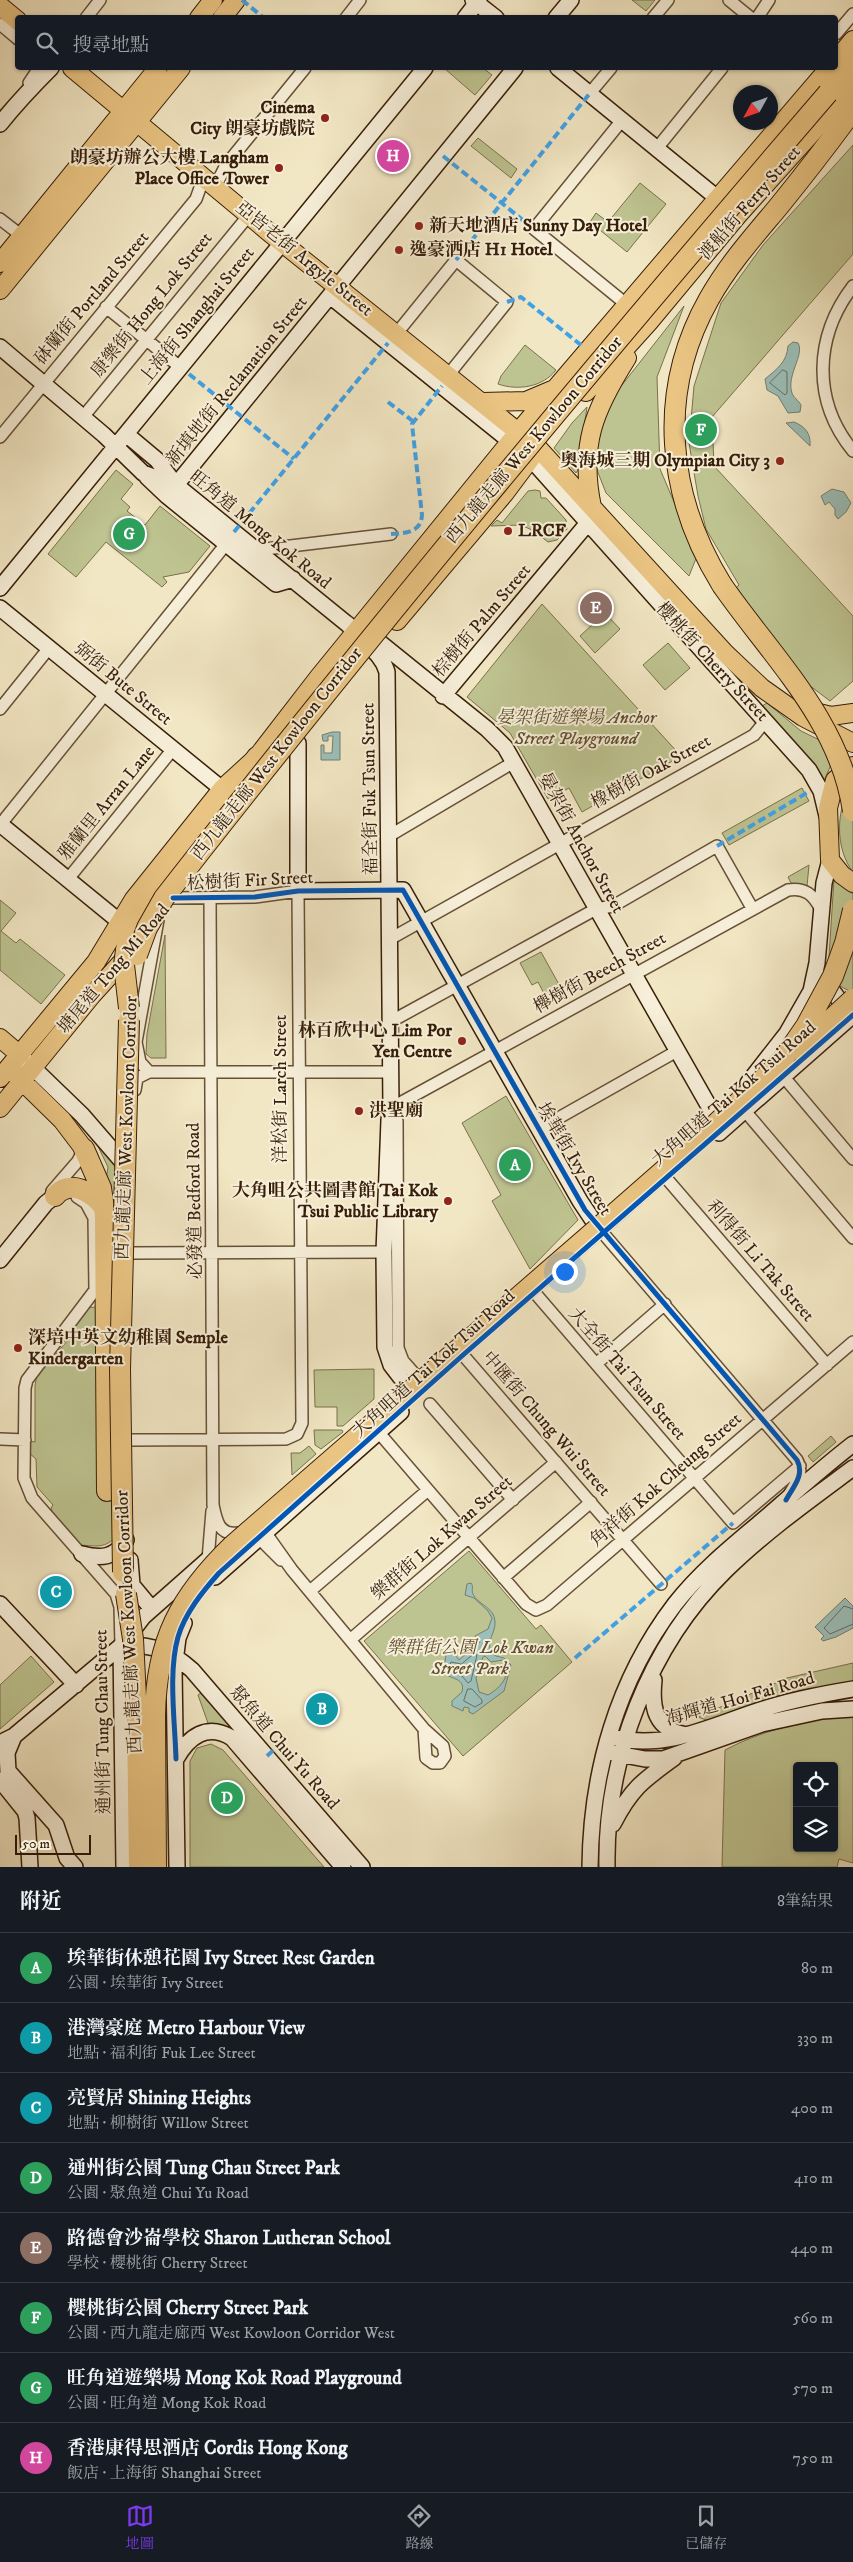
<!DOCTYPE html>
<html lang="zh-TW">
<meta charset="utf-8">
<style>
body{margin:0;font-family:"IM FELL DW Pica","Noto Serif TC",serif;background:#242831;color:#f1f3f6}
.controls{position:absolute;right:15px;bottom:15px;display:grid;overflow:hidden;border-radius:5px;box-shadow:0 1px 4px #0004}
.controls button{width:45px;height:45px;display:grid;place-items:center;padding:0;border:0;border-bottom:1px solid #363941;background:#171b24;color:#f1f3f6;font:25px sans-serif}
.compass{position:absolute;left:733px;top:85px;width:45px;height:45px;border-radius:50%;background:#171b24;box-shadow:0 1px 4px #0004;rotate:230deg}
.scale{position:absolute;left:15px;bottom:12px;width:76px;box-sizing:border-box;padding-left:5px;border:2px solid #371e08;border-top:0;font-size:14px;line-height:18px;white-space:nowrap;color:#371e08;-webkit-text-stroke:4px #f7efd9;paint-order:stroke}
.you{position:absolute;left:564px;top:1271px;width:18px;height:18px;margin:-12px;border:4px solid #fff;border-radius:50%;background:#1a73e8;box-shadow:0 0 0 8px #1a73e833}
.badge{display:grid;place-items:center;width:32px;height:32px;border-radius:50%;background:#7c3aed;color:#fff;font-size:16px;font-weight:700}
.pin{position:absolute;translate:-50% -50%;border:2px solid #fff;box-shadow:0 1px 5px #0006}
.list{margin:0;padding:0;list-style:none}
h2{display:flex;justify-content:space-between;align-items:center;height:65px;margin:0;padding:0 20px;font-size:21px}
h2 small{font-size:16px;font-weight:400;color:#9ea1a6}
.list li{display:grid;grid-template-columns:32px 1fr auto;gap:15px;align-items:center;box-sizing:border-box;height:70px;padding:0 20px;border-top:1px solid #363941}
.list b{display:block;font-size:19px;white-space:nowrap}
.list p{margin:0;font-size:16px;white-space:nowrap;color:#9ea1a6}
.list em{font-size:16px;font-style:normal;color:#9ea1a6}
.icon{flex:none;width:28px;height:28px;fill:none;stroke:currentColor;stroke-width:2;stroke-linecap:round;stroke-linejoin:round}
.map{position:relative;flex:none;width:853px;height:1867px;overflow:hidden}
.search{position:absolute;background:#171b24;box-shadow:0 1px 4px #0004;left:15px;right:15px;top:15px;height:55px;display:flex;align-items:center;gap:12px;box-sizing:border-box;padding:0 18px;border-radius:5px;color:#9ea1a6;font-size:19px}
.sheet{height:625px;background:#171b24}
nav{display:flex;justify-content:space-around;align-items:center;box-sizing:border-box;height:70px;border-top:1px solid #363941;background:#171b24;font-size:14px;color:#9ea1a6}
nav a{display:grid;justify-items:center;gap:2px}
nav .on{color:#7c3aed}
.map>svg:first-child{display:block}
.green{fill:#bec491;stroke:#7a714c;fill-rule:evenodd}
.water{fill:#9cbfb9;stroke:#747f72;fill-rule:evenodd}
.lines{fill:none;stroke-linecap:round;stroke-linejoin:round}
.shore{stroke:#6a6e60;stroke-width:1}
.street-casing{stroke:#665037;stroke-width:14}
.secondary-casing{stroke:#371e08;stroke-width:18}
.primary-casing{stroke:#371e08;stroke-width:20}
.highway-casing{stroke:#371e08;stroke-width:22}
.street{stroke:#f7efd9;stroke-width:11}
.secondary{stroke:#f7efd9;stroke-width:15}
.primary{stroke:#e9c482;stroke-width:18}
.highway{stroke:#e9c482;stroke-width:20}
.highway-bridge-casing{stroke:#371e08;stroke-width:22;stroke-linecap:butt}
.highway-bridge{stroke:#e9c482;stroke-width:20}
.quiet{stroke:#3fa2e9;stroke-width:4;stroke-dasharray:8 4;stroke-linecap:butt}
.cycleway-casing{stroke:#f7efd9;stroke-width:8}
.cycleway{stroke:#0057b8;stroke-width:5}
.poi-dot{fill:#8f2418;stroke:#f7efd9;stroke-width:2}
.labels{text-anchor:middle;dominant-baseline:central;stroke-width:4;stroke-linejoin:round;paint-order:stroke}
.poi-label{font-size:18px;font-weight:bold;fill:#371e08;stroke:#f7efd9;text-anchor:end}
.street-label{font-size:18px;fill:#371e08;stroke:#f7efd9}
.park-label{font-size:18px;font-style:italic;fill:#605031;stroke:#f7efd9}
</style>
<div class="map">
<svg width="853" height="1867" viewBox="0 0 853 1867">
<rect width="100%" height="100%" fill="#f2e7c4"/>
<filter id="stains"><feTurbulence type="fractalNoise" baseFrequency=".004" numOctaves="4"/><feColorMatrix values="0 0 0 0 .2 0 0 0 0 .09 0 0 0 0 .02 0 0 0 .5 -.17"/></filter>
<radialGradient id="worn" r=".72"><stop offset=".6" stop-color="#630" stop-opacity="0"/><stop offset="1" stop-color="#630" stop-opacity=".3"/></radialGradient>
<path class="green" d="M632 0H655L646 11Z
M444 68H483L492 75 475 95Z
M478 138 517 169 511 178 471 146Z
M853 145V254L712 417 714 466 853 616V681L830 701 788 669 723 600 739 585 706 529 698 496 689 443 694 386 721 303 763 245Z
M640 183 666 204 627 252 590 222 596 213 608 222Z
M684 306 657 377 660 469 697 556 689 576 606 493 597 470 596 439 611 399Z
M525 345 556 370C543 387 518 391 498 384L501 376Z
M587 407 578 470 576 473 554 448 572 423Z
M116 470 133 484 121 499 130 507 127 511 145 525 160 506 210 546 189 572 163 577 167 582 162 587 106 542 76 577 48 554Z
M535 490 540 491 541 498H546L566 520 567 529 557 540 548 542 534 531 521 525 491 526 497 520 502 523 528 491Z
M542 604 681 756 582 812 569 788 548 799 510 733 467 697Z
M605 613 620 629 595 653 580 636Z
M668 643 690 668 665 690 643 665Z
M767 703 801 731 838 749 823 783 810 760 762 706Z
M853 785V872C835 849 835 807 853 785Z
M802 788 809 801 729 845 722 833Z
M809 865 807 886 791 883 788 877Z
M834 879 853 894V993L840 986 828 972Z
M0 900 16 913 1 931 16 943 20 939 65 975 41 1004 0 970Z
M165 935 166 1058H151L146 1054 147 1034Z
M541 952 566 997 550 1005 538 982 532 985 520 963Z
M506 1096 578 1220 530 1269 492 1201 501 1195 462 1123Z
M92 1134 124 1169 113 1235 111 1185 106 1180 108 1167Z
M95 1307 102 1311 117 1535C106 1549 96 1546 80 1545L54 1518 51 1508 53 1505 37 1487 36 1459 29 1453V1441L35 1442V1386L38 1368 46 1366 73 1334 70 1331 86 1308Z
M374 1369V1399L343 1426H337V1407H315L314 1370Z
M314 1430H342L343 1432 321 1449 315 1445Z
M831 1436 836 1442 813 1462 808 1456Z
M309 1446 316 1454 292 1475 291 1453H300Z
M469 1551 536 1629 541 1625 572 1662 463 1756 364 1641Z
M31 1656 54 1682 0 1729V1685Z
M853 1663V1682L716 1718 706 1720 698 1717 787 1678Z
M201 1693 235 1732 209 1726 198 1695Z
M843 1713 853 1715V1863L839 1859 837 1867H722L725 1750C762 1730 803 1722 843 1713ZM797 1766H834V1848H797Z
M211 1744 223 1750 324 1867H190V1761L197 1748Z"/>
<path class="water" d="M793 342 798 343C805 355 786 375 792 393 793 397 799 401 801 405L800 412 788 413 778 396 767 390 765 379C777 369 787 362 788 346Z
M794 422C806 427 811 434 810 446L786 423Z
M832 489 844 492 851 503 846 512 838 519 835 515V509L829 502 825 505 821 496Z
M332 732H340V760H321V745H324V753H332L333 736H328V741H323L322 735Z
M471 1583C474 1587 471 1589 473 1594 478 1605 494 1607 495 1621 496 1633 486 1640 491 1652L496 1656 504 1658 511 1665 504 1691 473 1714 469 1712V1708L464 1707 463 1711 452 1706V1701L462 1692C465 1679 455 1680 447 1675L444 1669 446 1654 451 1650 459 1660 480 1642 475 1636 488 1629 492 1618 488 1611 474 1598 465 1595 467 1584ZM485 1656 491 1662 503 1660 508 1666C507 1680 500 1688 488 1695L479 1692 476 1678 483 1657Z
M845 1598 853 1606V1628L836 1637 823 1641 821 1639 824 1636 815 1627Z"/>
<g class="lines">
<path class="shore" d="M783 370 787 372V393L785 395 770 383Z
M853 1609 844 1606 824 1628 830 1634 853 1624
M474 1654 477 1655 471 1681 468 1683 462 1676 451 1672 449 1667 451 1662 461 1664Z
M468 1689H472L482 1700V1703L475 1707 464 1701Z"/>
<g class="street-casing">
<path id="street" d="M729 0 751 18
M86 18 100 0
M346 18 360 0
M653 18 668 0
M757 18 769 0
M0 24 18 39
M836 34 853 14
M29 83 39 68
M590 93 611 68
M623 119 534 229 626 304
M658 147 722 68
M215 187 226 165 305 68
M0 219 22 236
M853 286C814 337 812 401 853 451
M106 307 180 367
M397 333 456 260 507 302 449 374
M83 417 249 215
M0 437 196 199 204 177
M257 550 391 534
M0 709 49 648
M0 825 226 544
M389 836 514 762
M68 879 173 749
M210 898 213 1505C216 1520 219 1536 238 1533
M390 939 754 735 763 724 762 717
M390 1022 596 909 613 906 717 846 752 908
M149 1072 140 1062 136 1042 158 920
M783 1076 853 1159
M135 1090 137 1078 149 1072H391
M745 1111 853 1238
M539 1129 677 1051
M667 1179 827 1365
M52 1191 78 1161 84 1149
M77 1197 86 1203 94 1218 95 1290 27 1380 25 1388 24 1478 32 1498 116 1594 120 1607 121 1646
M596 1225 797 1460C804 1473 797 1482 790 1493
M129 1253 384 1252
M535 1293 733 1523 800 1466
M463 1355 661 1584
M596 1364 665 1304
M418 1378 403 1361 398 1348 397 1121 391 1108 788 890C805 887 814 895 821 910
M430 1404 513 1500
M374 1427 526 1604 536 1610 547 1605 853 1342
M0 1439 25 1440
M130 1440 286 1439 297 1434 302 1423 298 891 255 897 173 898
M265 1532 292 1570 424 1729 443 1746 445 1756 440 1763H433L426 1758 424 1729
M258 1537 281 1560
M208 1560 212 1511
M503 1578 591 1502
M310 1591 428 1490
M350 1640 556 1462"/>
</g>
<g class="secondary-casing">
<path id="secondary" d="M473 0 496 18
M465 18 479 0
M556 18 571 0
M558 68 727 206
M0 124C16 104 33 86 51 68
M330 296 511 442
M0 347 104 435 143 473 176 485 346 623C351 626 352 631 356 635 369 648 382 654 387 672L391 1108 389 1120 384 1252 385 1347 391 1365 408 1387
M126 434 157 460 176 485
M530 458 809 770 821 791 827 816
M147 477 167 496 276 584 293 579
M176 485 515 68
M0 588 425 68
M0 608 222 789
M373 637 487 729 505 747 715 1117 724 1128
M443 696 587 524
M298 743V891L403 890 580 1201 596 1225
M0 824 120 922
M823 978 851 1016
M24 1059 82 1115 127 1167
M748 1083 787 1033 811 991 817 963 824 883 830 860
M719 1133 853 1015
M0 1260 46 1203 55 1196
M82 1554C101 1559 115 1558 126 1540
M130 1560 132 1585 152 1609
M215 1577 401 1412
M0 1604 76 1685
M125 1645C152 1644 171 1651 192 1670L362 1867
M121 1646 124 1867
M654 1680C651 1708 655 1730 687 1735
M14 1736 7 1753 8 1771 56 1825 67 1858 75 1867
M616 1738C670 1750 717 1723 767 1708 795 1699 824 1694 853 1689
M0 1743 14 1736 121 1646 143 1617 212 1556
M613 1753 645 1759H663L762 1724 822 1711 853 1709
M176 1759C189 1736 207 1723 232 1738L343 1867
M0 1780 25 1811 27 1818 30 1867
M613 1824C631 1789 642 1781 674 1758
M177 1867 174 1669 178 1638 184 1623
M590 1867C591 1772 617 1680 675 1604 700 1572 732 1546 763 1520 793 1494 822 1468 853 1444
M607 1867C605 1760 649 1645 726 1570 765 1532 810 1500 853 1468"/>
</g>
<g class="primary-casing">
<path id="primary" d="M0 6 18 21
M199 18 213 0
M222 18 236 0
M836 60 853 40
M72 68 270 233 538 448 725 653 762 688 803 717 853 743
M0 263 158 68
M0 290 181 68
M586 392 649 322 738 215 853 87
M483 402 526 401 552 390
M592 507C579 445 594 410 627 358
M397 621 504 494 534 454
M807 710 831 716 853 713
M853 766 835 780 828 808 830 860 842 875 853 883
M0 1038 20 1055
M13 1072 62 1120 84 1149
M0 1078 96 962 134 899 222 789 257 757 318 678 519 431 829 68
M0 1108 92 995 130 953"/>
</g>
<g class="highway-casing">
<path id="highway" d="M828 93 853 63
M833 110 853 100
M722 585C667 496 656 393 709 299 728 265 754 236 779 206 805 174 829 143 853 110
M126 950C134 906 168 871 196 837 218 811 239 785 257 757
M84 1149 101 1188 105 1215 107 1491
M55 1196C70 1178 94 1193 104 1208
M607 1220 704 1135
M155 1716 156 1867
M137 1717 139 1867"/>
</g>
<use href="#street" class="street"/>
<use href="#secondary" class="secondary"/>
<use href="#primary" class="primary"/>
<use href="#highway" class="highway"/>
<g class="highway-bridge-casing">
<path id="highway-bridge" d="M722 585C772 657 840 721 853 811
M126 950 124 965 129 1008
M137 955 147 928 164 898C378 623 601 357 828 93
M798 1050 853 999
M704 1135 782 1061 806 1026 833 976 845 943 853 910
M123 1572 120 1369 129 1020
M126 1594 133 1639 137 1717
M155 1716C156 1641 180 1596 233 1545L607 1220"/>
</g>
<use href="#highway-bridge" class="highway-bridge"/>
<path class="quiet" d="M242 0 264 18
M443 156 534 229
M456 260 590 93
M507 302 521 297 581 345
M189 374 294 459
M388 402 414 422
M234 532 388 343
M391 534C405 533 421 533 422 515L412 424 442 386
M717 846 810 791
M575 1658 733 1523
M267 1756 278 1746"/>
<g class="cycleway-casing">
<path id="cycleway" d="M173 898 255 897 298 891 403 890 585 1210 797 1460C805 1475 793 1487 786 1500
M176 1759C175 1722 168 1672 178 1637 185 1613 203 1591 219 1573L463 1355 853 1015"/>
</g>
<use href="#cycleway" class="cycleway"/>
</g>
<g class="poi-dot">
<circle cx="325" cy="118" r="5"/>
<circle cx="279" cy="168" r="5"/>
<circle cx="419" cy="226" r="5"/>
<circle cx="399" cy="250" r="5"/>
<circle cx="780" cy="461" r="5"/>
<circle cx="508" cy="531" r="5"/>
<circle cx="462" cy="1041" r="5"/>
<circle cx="359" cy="1111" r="5"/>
<circle cx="448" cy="1201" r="5"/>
<circle cx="18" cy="1348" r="5"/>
</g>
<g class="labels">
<g class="poi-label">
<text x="315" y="108">Cinema<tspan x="315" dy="21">City 朗豪坊戲院</tspan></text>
<text x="269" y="158">朗豪坊辦公大樓 Langham<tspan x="269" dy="21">Place Office Tower</tspan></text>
<text x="429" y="226" text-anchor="start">新天地酒店 Sunny Day Hotel</text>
<text x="409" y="250" text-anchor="start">逸豪洒店 H1 Hotel</text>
<text x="770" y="461">奧海城三期 Olympian City 3</text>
<text x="518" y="531" text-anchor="start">LRCF</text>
<text x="452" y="1031">林百欣中心 Lim Por<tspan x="452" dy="21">Yen Centre</tspan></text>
<text x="369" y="1111" text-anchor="start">洪聖廟</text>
<text x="438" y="1191">大角咀公共圖書館 Tai Kok<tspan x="438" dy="21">Tsui Public Library</tspan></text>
<text x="28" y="1338" text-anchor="start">深培中英文幼稚園 Semple<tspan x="28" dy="21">Kindergarten</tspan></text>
</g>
<g class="street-label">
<text transform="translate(750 203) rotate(-49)">渡船街 Ferry Street</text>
<text transform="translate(304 259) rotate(39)">亞皆老街 Argyle Street</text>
<text transform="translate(92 298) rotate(-50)">砵蘭街 Portland Street</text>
<text transform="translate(152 305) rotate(-51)">康樂街 Hong Lok Street</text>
<text transform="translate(197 316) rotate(-51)">上海街 Shanghai Street</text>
<text transform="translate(237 381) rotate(-51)">新填地街 Reclamation Street</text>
<text transform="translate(534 440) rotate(-50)">西九龍走廊 West Kowloon Corridor</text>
<text transform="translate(260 530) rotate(39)">旺角道 Mong Kok Road</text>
<text transform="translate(482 621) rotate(-50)">棕樹街 Palm Street</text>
<text transform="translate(712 662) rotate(47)">櫻桃街 Cherry Street</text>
<text transform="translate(123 684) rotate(39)">弼街 Bute Street</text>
<text transform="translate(277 754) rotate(-52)">西九龍走廊 West Kowloon Corridor</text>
<text transform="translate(651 772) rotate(-29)">橡樹街 Oak Street</text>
<text transform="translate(370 789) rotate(-91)">福全街 Fuk Tsun Street</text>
<text transform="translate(107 803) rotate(-51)">雅蘭里 Arran Lane</text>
<text transform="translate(581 843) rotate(61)">晏架街 Anchor Street</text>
<text transform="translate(250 881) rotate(-3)">松樹街 Fir Street</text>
<text transform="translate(114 969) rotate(-50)">塘尾道 Tong Mi Road</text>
<text transform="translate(600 973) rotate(-29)">櫸樹街 Beech Street</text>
<text transform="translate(281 1089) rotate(-90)">洋松街 Larch Street</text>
<text transform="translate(734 1094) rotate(-41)">大角咀道 Tai Kok Tsui Road</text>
<text transform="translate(127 1128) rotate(-88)">西九龍走廊 West Kowloon Corridor</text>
<text transform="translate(574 1159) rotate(59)">埃華街 Ivy Street</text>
<text transform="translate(195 1201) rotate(-91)">必發道 Bedford Road</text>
<text transform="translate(760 1261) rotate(49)">利得街 Li Tak Street</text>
<text transform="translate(434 1364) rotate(-42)">大角咀道 Tai Kok Tsui Road</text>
<text transform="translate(627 1374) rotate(49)">大全街 Tai Tsun Street</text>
<text transform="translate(546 1424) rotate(49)">中匯街 Chung Wui Street</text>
<text transform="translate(666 1480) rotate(-41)">角祥街 Kok Cheung Street</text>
<text transform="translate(442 1538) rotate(-41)">樂群街 Lok Kwan Street</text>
<text transform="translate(129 1622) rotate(-93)">西九龍走廊 West Kowloon Corridor</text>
<text transform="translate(740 1699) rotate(-16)">海輝道 Hoi Fai Road</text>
<text transform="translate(103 1722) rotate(-91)">通州街 Tung Chau Street</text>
<text transform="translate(284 1748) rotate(49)">聚魚道 Chui Yu Road</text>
</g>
<g class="park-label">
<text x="576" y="718">晏架街遊樂場 Anchor<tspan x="576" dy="21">Street Playground</tspan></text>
<text x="470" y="1648">樂群街公園 Lok Kwan<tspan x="470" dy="21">Street Park</tspan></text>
</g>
</g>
<rect width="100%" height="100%" filter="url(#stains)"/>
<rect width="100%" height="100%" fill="url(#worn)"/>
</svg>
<div class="controls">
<button><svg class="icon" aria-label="locate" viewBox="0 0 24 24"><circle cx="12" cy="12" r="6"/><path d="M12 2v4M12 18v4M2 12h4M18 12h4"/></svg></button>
<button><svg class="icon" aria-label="layers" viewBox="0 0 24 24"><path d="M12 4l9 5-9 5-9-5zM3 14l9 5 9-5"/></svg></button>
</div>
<svg class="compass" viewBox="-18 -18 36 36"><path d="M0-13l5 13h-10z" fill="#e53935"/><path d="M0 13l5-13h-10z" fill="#9ea1a6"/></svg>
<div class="scale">50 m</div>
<div class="you"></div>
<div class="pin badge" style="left:515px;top:1165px;background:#2e9e5b">A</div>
<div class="pin badge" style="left:322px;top:1709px;background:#0f9aa8">B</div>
<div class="pin badge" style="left:56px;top:1592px;background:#0f9aa8">C</div>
<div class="pin badge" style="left:227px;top:1798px;background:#2e9e5b">D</div>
<div class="pin badge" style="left:596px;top:608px;background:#8d6e63">E</div>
<div class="pin badge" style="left:701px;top:430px;background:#2e9e5b">F</div>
<div class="pin badge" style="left:129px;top:534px;background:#2e9e5b">G</div>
<div class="pin badge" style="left:393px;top:156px;background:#d1479c">H</div>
<div class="search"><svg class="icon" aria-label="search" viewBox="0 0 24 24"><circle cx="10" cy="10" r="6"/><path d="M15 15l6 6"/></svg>搜尋地點</div>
</div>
<section class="sheet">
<h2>附近<small>8筆結果</small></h2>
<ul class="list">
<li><span class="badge" style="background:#2e9e5b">A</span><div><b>埃華街休憩花園 Ivy Street Rest Garden</b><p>公園 · 埃華街 Ivy Street</p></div><em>80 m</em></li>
<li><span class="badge" style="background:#0f9aa8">B</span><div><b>港灣豪庭 Metro Harbour View</b><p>地點 · 福利街 Fuk Lee Street</p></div><em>330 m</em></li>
<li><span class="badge" style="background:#0f9aa8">C</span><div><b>亮賢居 Shining Heights</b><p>地點 · 柳樹街 Willow Street</p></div><em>400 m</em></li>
<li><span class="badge" style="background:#2e9e5b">D</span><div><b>通州街公園 Tung Chau Street Park</b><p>公園 · 聚魚道 Chui Yu Road</p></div><em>410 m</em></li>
<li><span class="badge" style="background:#8d6e63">E</span><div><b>路德會沙崙學校 Sharon Lutheran School</b><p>學校 · 櫻桃街 Cherry Street</p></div><em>440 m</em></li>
<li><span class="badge" style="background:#2e9e5b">F</span><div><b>櫻桃街公園 Cherry Street Park</b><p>公園 · 西九龍走廊西 West Kowloon Corridor West</p></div><em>560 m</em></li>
<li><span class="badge" style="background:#2e9e5b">G</span><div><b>旺角道遊樂場 Mong Kok Road Playground</b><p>公園 · 旺角道 Mong Kok Road</p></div><em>570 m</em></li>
<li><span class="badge" style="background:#d1479c">H</span><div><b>香港康得思酒店 Cordis Hong Kong</b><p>飯店 · 上海街 Shanghai Street</p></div><em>750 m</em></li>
</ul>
</section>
<nav>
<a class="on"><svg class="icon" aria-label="map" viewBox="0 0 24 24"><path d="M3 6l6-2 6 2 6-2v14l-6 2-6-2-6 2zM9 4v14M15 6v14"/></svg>地圖</a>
<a><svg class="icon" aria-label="directions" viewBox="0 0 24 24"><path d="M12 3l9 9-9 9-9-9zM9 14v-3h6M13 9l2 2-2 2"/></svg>路線</a>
<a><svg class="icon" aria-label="saved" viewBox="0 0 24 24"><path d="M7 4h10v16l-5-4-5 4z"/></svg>已儲存</a>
</nav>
